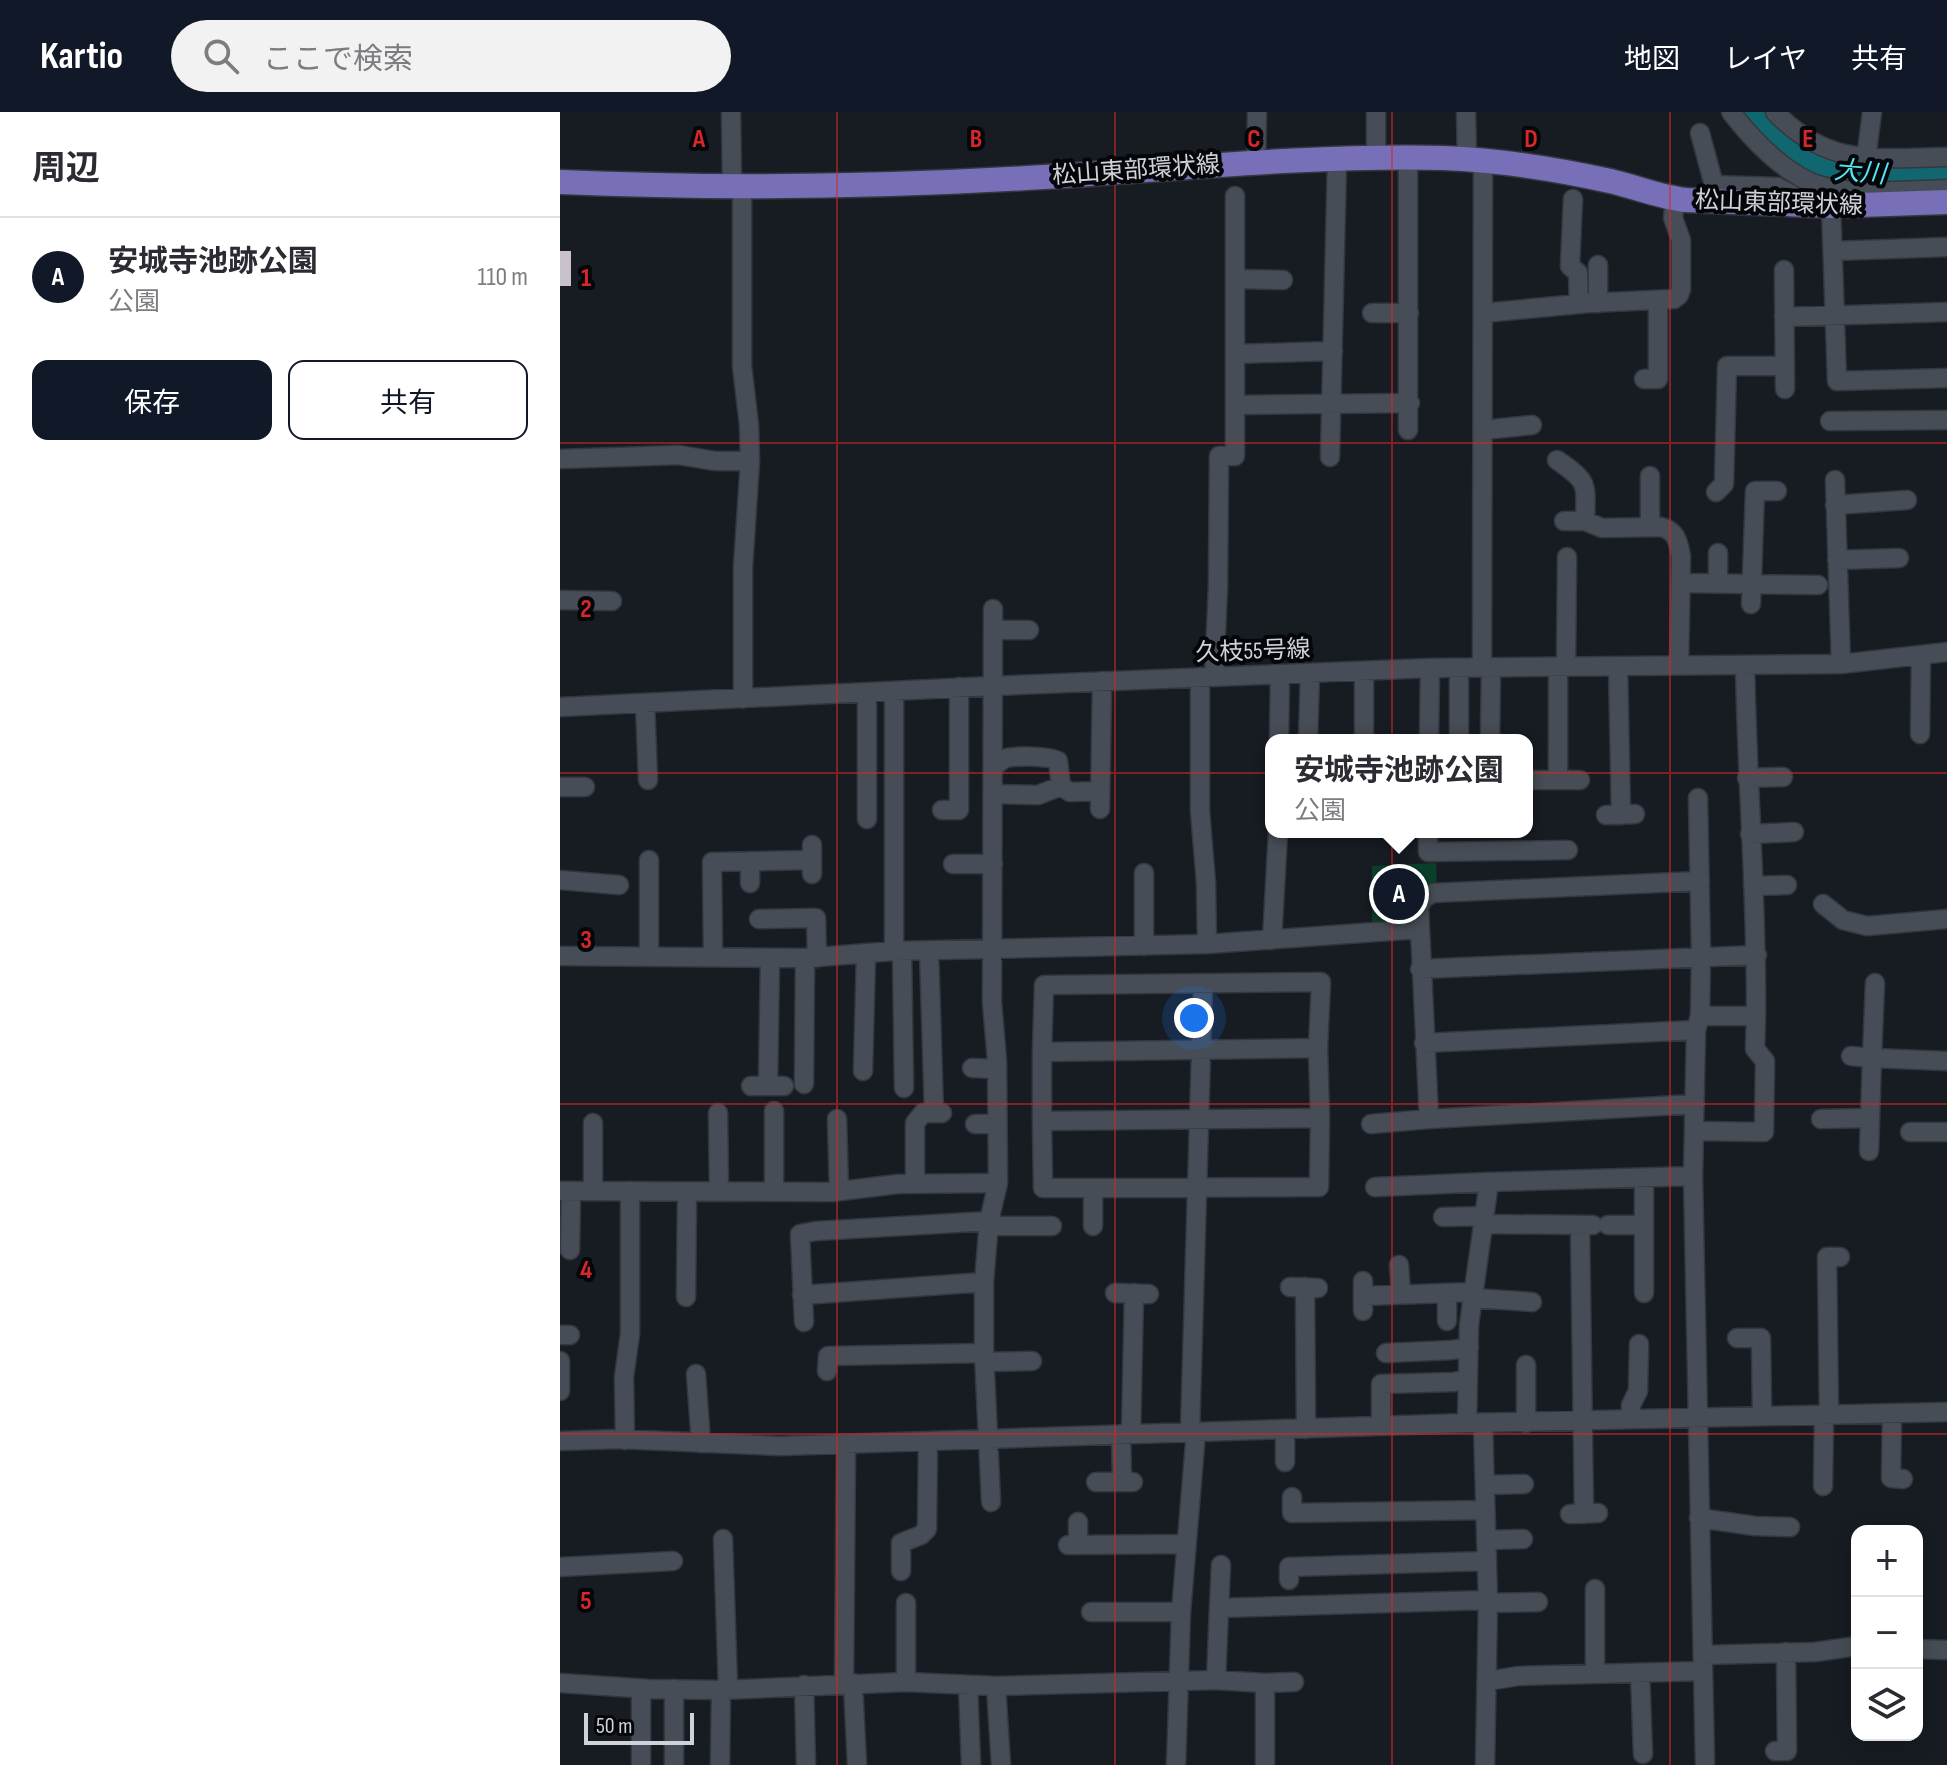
<!DOCTYPE html>
<html lang="ja">
<meta charset="utf-8">
<style>
body{margin:0;font-family:"Sofia Sans Condensed","Noto Sans JP",sans-serif;background:#f2f2f3;color:#2b2b33}
.controls{position:absolute;right:24px;bottom:24px;display:grid;overflow:hidden;border-radius:16px;box-shadow:0 4px 20px #0003}
.controls button{width:72px;height:72px;display:grid;place-items:center;padding:0;border:0;border-bottom:2px solid #e1e1e2;background:#fff;color:#2b2b33;font:40px sans-serif}
.scale{position:absolute;left:24px;bottom:20px;width:110px;box-sizing:border-box;padding-left:8px;border:4px solid #cfd3d8;border-top:0;font-size:22px;line-height:28px;white-space:nowrap;color:#cfd3d8;-webkit-text-stroke:6px #050609;paint-order:stroke}
.you{position:absolute;left:634px;top:906px;width:28px;height:28px;margin:-20px;border:6px solid #fff;border-radius:50%;background:#1a73e8;box-shadow:0 0 0 12px #1a73e833}
.badge{display:grid;place-items:center;width:52px;height:52px;border-radius:50%;background:#111827;color:#fff;font-size:26px;font-weight:700}
.pin{position:absolute;translate:-50% -50%;border:4px solid #fff;box-shadow:0 2px 8px #0006}
.popup{position:absolute;left:705px;top:622px;width:268px;height:104px;box-sizing:border-box;display:grid;place-content:center;border-radius:16px;background:#fff;filter:drop-shadow(0 2px 6px #0005);font-size:26px;white-space:nowrap;color:#7c7c81}
.popup b{font-size:30px;color:#2b2b33}
.popup::after{content:'';position:absolute;left:50%;top:100%;margin-left:-16px;border:16px solid transparent;border-top-color:#fff}
.list{margin:0;padding:0;list-style:none}
h2{display:flex;justify-content:space-between;align-items:center;height:104px;margin:0;padding:0 32px;font-size:34px}
h2 small{font-size:26px;font-weight:400;color:#7c7c81}
.list li{display:grid;grid-template-columns:52px 1fr auto;gap:24px;align-items:center;box-sizing:border-box;height:120px;padding:0 32px;border-top:2px solid #e1e1e2}
.list b{display:block;font-size:30px;white-space:nowrap}
.list p{margin:0;font-size:26px;white-space:nowrap;color:#7c7c81}
.list em{font-size:26px;font-style:normal;color:#7c7c81}
.actions{display:flex;gap:16px;padding:24px 32px}
.actions a{flex:1;padding:18px 0;border:2px solid #111827;border-radius:16px;text-align:center;font-size:28px;color:#111827}
.actions .main{background:#111827;color:#fff}
.icon{flex:none;width:44px;height:44px;fill:none;stroke:currentColor;stroke-width:2;stroke-linecap:round;stroke-linejoin:round}
.map{position:relative;flex:none;width:1387px;height:1653px;overflow:hidden}
header{display:flex;align-items:center;gap:48px;box-sizing:border-box;height:112px;padding:0 40px;background:#111827;color:#fff}
header strong{font-size:38px}
nav{display:flex;gap:44px;margin-inline-start:auto;font-size:28px}
.search{width:560px;height:72px;background:#f2f2f3;display:flex;align-items:center;gap:20px;box-sizing:border-box;padding:0 28px;border-radius:44px;color:#7c7c81;font-size:30px}
main{display:flex}
aside{flex:1;background:#fff}
.map>svg:first-child{display:block}
.green{fill:#0a402b}
.lines{fill:none;stroke-linecap:round;stroke-linejoin:round}
.river{stroke:#11676f;stroke-width:26}
.building{fill:#c9c1cc}
.street-casing{stroke:#35373e;stroke-width:21}
.primary-casing{stroke:#35373e;stroke-width:27}
.street{stroke:#474d56;stroke-width:18}
.primary{stroke:#786fb9;stroke-width:24}
.grid{fill:none;stroke:#d62828;stroke-width:2;stroke-opacity:0.55}
.labels{text-anchor:middle;dominant-baseline:central;stroke-width:8;stroke-linejoin:round;paint-order:stroke}
.street-label{font-size:24px;fill:#cfd3d8;stroke:#050609}
.water-label{font-size:26px;font-style:italic;fill:#54e8f7;stroke:#050609}
.grid-label{font-size:26px;text-anchor:middle;font-weight:bold;fill:#d62828;stroke:#050609;stroke-width:8;stroke-linejoin:round;paint-order:stroke}
</style>
<header>
<strong>Kartio</strong>
<div class="search"><svg class="icon" aria-label="search" viewBox="0 0 24 24"><circle cx="10" cy="10" r="6"/><path d="M15 15l6 6"/></svg>ここで検索</div>
<nav><a>地図</a><a>レイヤ</a><a>共有</a></nav>
</header>
<main>
<aside>
<h2>周辺<small></small></h2>
<ul class="list">
<li><span class="badge">A</span><div><b>安城寺池跡公園</b><p>公園</p></div><em>110 m</em></li>
</ul>
<div class="actions"><a class="main">保存</a><a>共有</a></div>
</aside>
<div class="map">
<svg width="1387" height="1653" viewBox="0 0 1387 1653">
<rect width="100%" height="100%" fill="#171c23"/>
<path class="green" d="M876 751 877 778 855 811 812 815V754Z"/>
<g class="lines">
<path class="river" d="M1186 0C1259 74 1289 66 1387 63"/>
</g>
<path class="building" d="M0 139H11V174H0Z"/>
<g class="lines">
<g class="street-casing">
<path id="street" d="M171 0 172 73
M906 0 907 48
M1171 0C1192 27 1218 55 1250 70 1287 85 1347 78 1387 77
M1215 0C1268 56 1317 46 1387 45
M1140 21 1154 73 1217 75 1231 82 1237 92
M848 46V318
M816 47V0
M1306 47 1312 0
M696 50 697 0
M182 74V254L189 313 190 349 183 455V587
M1013 87 1010 154 1018 161 1019 192
M1271 94 1277 269 1387 266
M1273 139 1387 135
M1038 153V191
M1224 158 1225 277
M675 167 723 168
M812 201H849
M923 201 1029 191 1114 187 1119 183 1121 177V128L1113 106 1115 87
M1224 205 1387 200
M675 242 773 239
M1084 267H1098V189
M675 293 850 291
M1270 309 1387 308
M923 318 972 313
M770 345 777 48
M0 347 119 343 155 349H190
M997 348C1029 370 1026 371 1025 409
M1090 364V415
M1275 368 1281 552
M1156 380 1164 372 1167 254H1225
M1275 393 1347 388
M1004 409H1025L1042 416 1101 415C1117 419 1118 430 1121 444L1119 553
M1158 441V471
M1277 448 1339 446
M1122 471 1258 473
M0 488 52 489
M1191 492 1195 379H1217
M433 518H469
M1058 554 1061 703
M922 555 923 48
M998 555V668
M1006 555 1007 445
M899 557V628
M640 565V699L646 771 647 832
M654 565 658 474 659 344H675V84
M334 579V839
M307 581V707
M85 591 88 668
M0 595 433 574 870 556 1281 552 1387 540
M1360 622 1361 543
M719 628 720 562
M748 628 750 561
M804 628V559
M869 628 870 556
M930 628 931 555
M433 655C437 653 440 649 444 647 453 643 490 644 498 649L501 674 510 680 540 679
M1187 666 1223 665
M967 668H1020
M0 675H25
M433 682 478 683 501 674
M1138 686 1141 844 1140 904 1136 918 1133 1064 1145 1653
M540 697 542 569
M382 698H399V575
M1046 703 1075 702
M868 721V740L1008 738
M1190 722 1234 720
M252 733V762
M190 749V771
M393 752H433
M584 761V834
M0 768 59 773
M1193 774 1227 773
M1263 792 1283 808 1307 814 1387 807
M199 807 256 806 257 846
M712 828 718 720
M342 838 344 976
M369 838 374 1001
M0 844 245 846 334 839 647 832 858 817
M89 845V748
M153 845 152 750 252 748
M860 857 1197 843
M761 870 758 936 482 940 484 873Z
M1140 904H1196C1197 787 1187 670 1185 553
M864 931 1136 918
M482 940V1009L760 1006 758 936
M1291 944 1312 946 1315 871
M412 956 437 957
M303 959 306 841
M244 972 245 846
M191 974H224
M208 974 210 846
M1135 992 869 1007 859 795 864 786 873 781 1140 769
M214 999V1080
M158 1001 159 1080
M277 1007 279 1079
M1261 1007 1310 1006
M482 1009 483 1076 759 1075 760 1006
M33 1011V1079
M415 1012H437
M811 1012 869 1007
M1135 1019 1204 1020 1205 949 1195 937 1196 904
M1350 1020H1387
M1309 1039 1312 946 1387 949
M355 1071V1011L363 1001H382
M815 1075 929 1070
M0 1079 272 1080 338 1072 438 1071
M883 1105 925 1104
M924 1112 1033 1113
M1020 1113 1024 1402
M1048 1113H1084
M428 1114H492
M533 1114V1076
M10 1138 11 1079
M839 1153 841 1182
M803 1169V1199
M730 1175 758 1176
M745 1175 746 1317
M555 1181 589 1182
M1084 1181V1066
M242 1183 424 1170
M803 1184 914 1180
M126 1185 127 1080
M913 1186 972 1190
M887 1209V1181
M244 1210 240 1122 256 1119 429 1109
M0 1223H10
M1177 1226H1201L1202 1304
M826 1241 892 1238 909 1235
M0 1249V1279
M424 1250 472 1249
M966 1253V1311
M267 1259 268 1244 424 1241
M136 1262 141 1331
M1332 1301 1331 1366 1343 1367
M1269 1303 1267 1145H1280
M1071 1307V1293L1078 1279 1079 1232
M907 1311 909 1213 929 1070 1133 1064
M923 1312 928 1488 925 1653
M821 1314V1272L894 1270 908 1266
M725 1317V1350
M630 1320 643 872
M561 1322 562 1370
M571 1322 574 1181
M65 1328 64 1265 70 1222V1079
M0 1329 58 1327 220 1334 907 1311 1387 1300
M536 1370H573
M925 1373 964 1372
M1263 1374 1264 1303
M732 1385V1401L925 1398
M431 1390 424 1241V1170L429 1109 438 1071 437 949 432 890 433 497
M1010 1402 1038 1401
M1139 1406 1195 1414 1230 1415
M518 1410V1433
M163 1427 168 1576
M926 1428 963 1427
M508 1433 626 1432
M0 1455 113 1449
M341 1459V1431L361 1423 367 1417 368 1330
M729 1468V1455L927 1449
M1035 1477V1562
M928 1491 978 1490
M659 1496 661 1453
M531 1500H621
M1357 1537 1387 1538
M1143 1543 1255 1540 1297 1534
M1080 1561 1083 1642
M656 1568 659 1496 928 1488
M928 1569 958 1564 1143 1559
M346 1570V1491
M0 1571 89 1577 161 1578 346 1570 436 1574 656 1568 705 1571 734 1570
M284 1571 286 1333
M293 1571 297 1653
M705 1571V1653
M244 1573 246 1653
M408 1573 411 1653
M436 1574 441 1653
M81 1577V1653
M1215 1639H1227L1226 1540
M114 1653V1577
M160 1653 161 1578
M616 1653 621 1500 636 1320"/>
</g>
<g class="primary-casing">
<path id="primary" d="M0 70C161 77 323 75 484 65 616 57 750 43 883 46 939 48 996 57 1050 69 1076 75 1100 85 1126 88L1271 94 1387 90"/>
</g>
<use href="#street" class="street"/>
<use href="#primary" class="primary"/>
</g>
<path class="grid" d="M277 0V1653M555 0V1653M832 0V1653M1110 0V1653M0 331H1387M0 661H1387M0 992H1387M0 1322H1387"/>
<g class="labels">
<g class="street-label">
<text transform="translate(576 58) rotate(-4)">松山東部環状線</text>
<text transform="translate(1219 91) rotate(2)">松山東部環状線</text>
<text transform="translate(693 539) rotate(-2)">久枝55号線</text>
</g>
<g class="water-label">
<text transform="translate(1300 61) rotate(5)">大川</text>
</g>
</g>
<g class="grid-label">
<text x="139" y="35">A</text>
<text x="416" y="35">B</text>
<text x="694" y="35">C</text>
<text x="971" y="35">D</text>
<text x="1248" y="35">E</text>
<text x="26" y="174">1</text>
<text x="26" y="505">2</text>
<text x="26" y="836">3</text>
<text x="26" y="1166">4</text>
<text x="26" y="1497">5</text>
</g>
</svg>
<div class="controls">
<button>+</button>
<button>−</button>
<button><svg class="icon" aria-label="layers" viewBox="0 0 24 24"><path d="M12 4l9 5-9 5-9-5zM3 14l9 5 9-5"/></svg></button>
</div>
<div class="scale">50 m</div>
<div class="you"></div>
<div class="pin badge" style="left:839px;top:782px">A</div>
<div class="popup"><b>安城寺池跡公園</b>公園</div>
</div>
</main>
